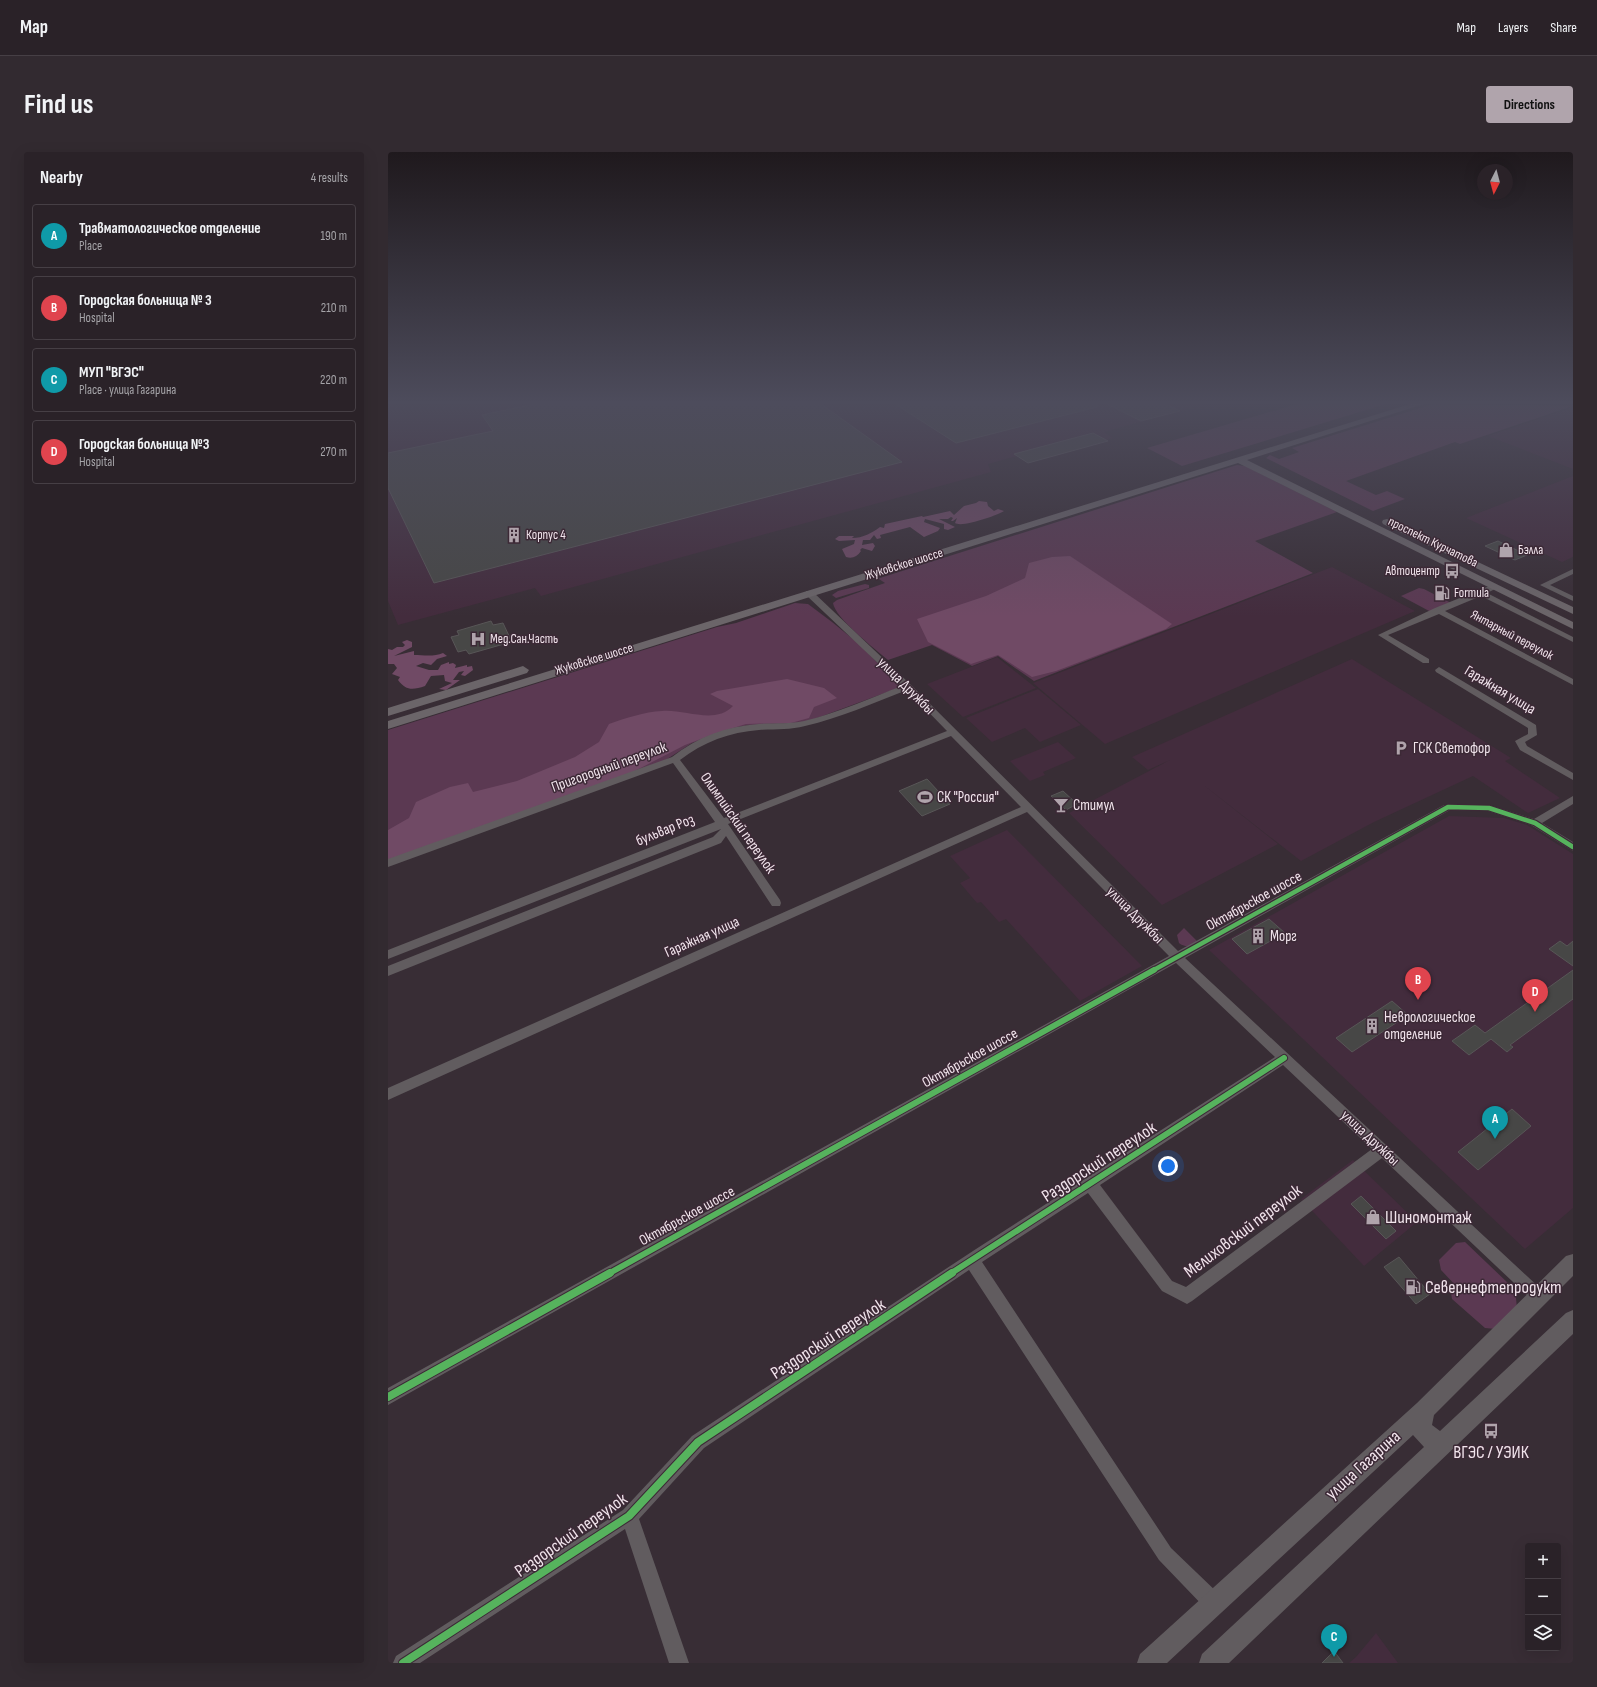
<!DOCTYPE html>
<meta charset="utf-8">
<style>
body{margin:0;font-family:"Sofia Sans Condensed",sans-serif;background:#322a30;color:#f1f3f6}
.controls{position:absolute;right:12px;bottom:12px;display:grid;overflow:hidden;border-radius:4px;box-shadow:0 4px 16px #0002}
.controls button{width:36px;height:36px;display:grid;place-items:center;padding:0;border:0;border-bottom:1px solid #463f45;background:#2a2228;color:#f1f3f6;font:20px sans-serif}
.compass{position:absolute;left:1089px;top:12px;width:36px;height:36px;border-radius:50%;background:#2a2228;box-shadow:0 4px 16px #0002;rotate:186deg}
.you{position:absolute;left:780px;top:1014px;width:14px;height:14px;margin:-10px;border:3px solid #fff;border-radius:50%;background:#1a73e8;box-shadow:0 0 0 6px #1a73e833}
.badge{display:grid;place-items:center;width:26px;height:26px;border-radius:50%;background:#b0a4ac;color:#fff;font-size:13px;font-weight:700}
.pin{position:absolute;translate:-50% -33px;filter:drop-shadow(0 1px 2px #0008)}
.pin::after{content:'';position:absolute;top:21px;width:14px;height:12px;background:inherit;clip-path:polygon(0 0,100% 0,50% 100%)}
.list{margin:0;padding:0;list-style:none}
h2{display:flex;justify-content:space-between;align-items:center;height:52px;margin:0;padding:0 16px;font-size:17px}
h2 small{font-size:13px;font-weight:400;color:#a5a4a8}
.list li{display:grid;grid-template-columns:26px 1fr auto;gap:12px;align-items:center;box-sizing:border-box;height:64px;margin:0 8px 8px;padding:0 8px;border:1px solid #463f45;border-radius:4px}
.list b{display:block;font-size:15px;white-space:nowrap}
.list p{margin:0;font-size:13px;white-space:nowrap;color:#a5a4a8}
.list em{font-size:13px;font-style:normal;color:#a5a4a8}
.icon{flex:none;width:22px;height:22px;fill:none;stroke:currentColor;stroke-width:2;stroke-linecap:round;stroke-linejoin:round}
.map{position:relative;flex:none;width:1185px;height:1511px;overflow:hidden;border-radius:4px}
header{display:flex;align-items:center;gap:24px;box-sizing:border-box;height:56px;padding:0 20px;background:#2a2228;border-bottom:1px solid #463f45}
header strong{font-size:19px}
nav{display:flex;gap:22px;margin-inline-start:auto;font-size:14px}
.intro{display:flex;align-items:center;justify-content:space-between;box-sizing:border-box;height:96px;padding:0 24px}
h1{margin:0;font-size:28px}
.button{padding:10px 18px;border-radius:4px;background:#b0a4ac;color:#111;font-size:14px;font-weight:700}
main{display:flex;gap:24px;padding:0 24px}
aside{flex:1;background:#2a2228;border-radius:4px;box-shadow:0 4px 16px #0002}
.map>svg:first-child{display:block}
.built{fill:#432c3d}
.green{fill:#5b3952}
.forest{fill:#704a65}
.building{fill:#474746;stroke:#585657}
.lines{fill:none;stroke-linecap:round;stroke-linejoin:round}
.minor{fill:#615c5f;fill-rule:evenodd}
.tertiary{fill:#615c5f;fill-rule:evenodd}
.secondary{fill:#6b6569;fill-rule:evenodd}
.cycleway-far2-casing{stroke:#3c2936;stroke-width:7}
.cycleway-far1-casing{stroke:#3c2936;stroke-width:8}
.cycleway-casing{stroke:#3c2936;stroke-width:10}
.cycleway-far2{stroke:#56b35d;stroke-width:4.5}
.cycleway-far1{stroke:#56b35d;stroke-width:6}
.cycleway{stroke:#56b35d;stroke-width:8}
.labels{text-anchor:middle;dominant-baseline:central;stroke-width:3;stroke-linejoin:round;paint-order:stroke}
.far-poi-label{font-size:13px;fill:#f1e4ec;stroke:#3c2936;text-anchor:start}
.far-street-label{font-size:13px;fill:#f1e4ec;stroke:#3c2936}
.street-label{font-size:15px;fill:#f1e4ec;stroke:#3c2936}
.poi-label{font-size:15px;fill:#f1e4ec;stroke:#3c2936;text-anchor:start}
.near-street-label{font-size:18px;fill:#f1e4ec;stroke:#3c2936}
.near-poi-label{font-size:18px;fill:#f1e4ec;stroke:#3c2936;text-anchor:start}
</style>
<header>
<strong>Map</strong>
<nav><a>Map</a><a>Layers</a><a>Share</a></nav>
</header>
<div class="intro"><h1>Find us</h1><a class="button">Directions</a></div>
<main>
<aside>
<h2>Nearby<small>4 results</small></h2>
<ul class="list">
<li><span class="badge" style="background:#0f9aa8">A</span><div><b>Травматологическое отделение</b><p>Place</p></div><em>190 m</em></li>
<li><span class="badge" style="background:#e0444e">B</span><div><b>Городская больница № 3</b><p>Hospital</p></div><em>210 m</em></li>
<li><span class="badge" style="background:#0f9aa8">C</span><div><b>МУП &quot;ВГЭС&quot;</b><p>Place · улица Гагарина</p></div><em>220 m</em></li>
<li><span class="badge" style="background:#e0444e">D</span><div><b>Городская больница №3</b><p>Hospital</p></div><em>270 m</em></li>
</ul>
</aside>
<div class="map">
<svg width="1185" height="1511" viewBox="0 0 1185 1511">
<rect width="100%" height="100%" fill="#382d35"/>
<path class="built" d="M0 252H816L716 280 725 286 718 288 720 289 640 311 629 304 600 312 603 320 153 444 147 436 10 473 0 449Z
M1185 255V317L1100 284Z
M1185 324V405L1174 410 1078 366Z
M944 415 1027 459 717 592 645 531Z
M609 505 648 536 575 565 539 532Z
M964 507 1123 606 1117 609 1172 646 1140 661 1085 624 986 670 913 709 813 631 890 692 774 753 681 661 782 608 760 618 744 605Z
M650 537 693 573 652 590 637 576 604 590 578 566Z
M670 590 688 606 655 620 657 623 642 629 622 609Z
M1061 664 1116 666 1139 673 1185 702V1056L1137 1097 821 798Z
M619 678 754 814 692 849 618 767 611 770 593 750 589 751 572 731 582 726 562 704Z
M965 1008 1029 1070 976 1114 913 1047Z
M988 1481 1010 1511H961L968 1505Z"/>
<path class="green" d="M909 252H998L794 314 759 296Z
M1045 252 1185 254 1072 292 1067 290 958 329 988 343 999 339 1017 347 985 359 878 306 882 303 891 307 911 300 904 296Z
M849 313 857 314 949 360 867 389 925 421 646 529 610 504 584 514 544 493 500 508C487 497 447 466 445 451L449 448 497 431 491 427 492 426Z
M477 432 481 433V436L448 446 444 443 450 439Z
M1031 436 1036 437 1063 451 1043 460 1013 444Z
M407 451 420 452 444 470 471 492 513 535 421 569 388 574 361 573 351 575 304 591 273 611 0 708V578L329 475 348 471Z
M796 776 811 791C804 794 797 796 791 791L789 783Z
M1077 1090 1121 1132 1128 1146 1129 1157 1108 1177 1097 1176 1064 1147 1063 1141 1069 1135 1053 1118 1051 1108 1068 1091Z"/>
<path class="forest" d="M591 349 599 350 600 354 606 359 610 357 616 359C610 363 574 376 567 371L569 366 565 369H563L565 366 563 365 560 367H551L567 375 560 378 556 377V372L537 367 536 370 552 376 550 379 536 385 522 375 492 383 493 386 489 387 486 383 482 388H475L474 393 485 391 487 394 484 399 474 396 472 398 473 399C469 405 464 407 458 405L454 397 466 392 467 388 451 389 447 387 451 384H466L464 386C475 386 484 381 492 375L496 376 497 372 534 364 535 365 562 359 566 363 576 354 588 351Z
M682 404 784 472 778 477 668 519 644 525 610 503 583 512 540 490 529 467 598 444 637 426 641 411 664 405Z
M19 488 24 490V495L6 504 26 499V503C35 503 46 505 55 501L59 504 49 507 43 513 35 511 28 514 41 518H50L53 513 61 510V512L65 511 68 513 67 516 79 513V515L84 514 85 518 77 524 73 523 76 519 71 520 65 528H72L58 538 51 537 64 531 57 529 56 523 43 524 37 534C25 538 18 539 10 528L12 525 4 522 9 516 6 512H0V497L4 498 9 495H15L17 493 14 490Z
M399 527 436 536 449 546 426 555 421 566 403 571 358 572 329 581 297 593 241 622 0 708V678L21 666 28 650 62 635 80 631 85 640 129 629 187 605 211 590 221 572C238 566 256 560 274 559 297 557 327 573 345 554L322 542 329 539Z"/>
<path class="building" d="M146 252H433L514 310 46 431 0 336V301L105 279 94 263Z
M507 252H709V255L568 291Z
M719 252H778L792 259 753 269Z
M705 281 720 289 640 311 626 302Z
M1110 389 1139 403 1127 408 1097 394Z
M103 469 105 473 115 471 122 486 113 488 116 492 81 502 78 498 70 500 63 485 71 483 69 479Z
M539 627 562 652 534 664 511 639Z
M675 639 689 652 678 658 663 644Z
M881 767 897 781 859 802 844 787Z
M1172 789 1179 794 1185 789V814L1161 797Z
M1185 818V847L1122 893 1125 895 1119 900 1103 887 1081 903 1064 889 1087 873 1097 881Z
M1004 849 1020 863 964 900 948 886Z
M1124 957 1143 974 1090 1018 1070 1000Z
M973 1044 1008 1079 998 1087 963 1052Z
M1011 1105 1042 1142 1028 1152 996 1115Z
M946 1499 955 1511H934Z"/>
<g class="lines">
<path class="minor" d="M1185 417V422L1162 433 1185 444V449L1152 433Z
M1104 433 1111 435 1099 441 1185 485V490L1093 444 1057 459 1185 527V533L1051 462 1000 483 1041 507V511H1035L990 483 1047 456Z
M418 439H424L523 533 790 799 1056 653H1101L1146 667 1185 644V652L1154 671 1185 690V699L1143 673 1100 659 1062 658 797 806 1155 1139 1158 1144 1155 1149 1150 1152 1145 1149 994 1006 804 1149 799 1152 774 1139 700 1041 594 1110 783 1396 833 1444 835 1451 833 1458 826 1460 819 1458 771 1408 581 1118 316 1296 251 1367 301 1511H281L237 1377 32 1511H5L8 1504 235 1358 304 1284 588 1097 887 905 788 811 0 1253V1236L781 804 639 660 0 948V936L633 655 563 584 340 672 392 748 393 751 392 754H384L338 684 333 691 0 824V814L325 685 333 677 0 807V798L327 670 285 611 0 715V707L284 605C309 585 339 574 371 572 386 571 401 572 416 569 450 561 482 546 514 534L418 443ZM519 538 559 579 336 666 292 608C315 590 342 580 371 578 387 577 402 578 417 574 452 566 485 551 519 538ZM895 913 984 997 798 1135 784 1129 712 1033Z
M1051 515 1148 573 1149 583 1137 590 1139 594 1185 621V628L1132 598 1127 589 1140 582V576L1048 520 1047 518Z"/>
<path class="tertiary" d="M1185 1102V1124L1046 1263 1044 1273 1052 1279 1178 1161 1185 1158V1182L841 1511H811L814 1502 1036 1295 1025 1283 779 1511H749L752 1502 1029 1251 1178 1104Z"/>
<path class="secondary" d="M1022 252H1036L859 308 1185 470V477L850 311 0 577V569Z
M999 367 1185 455V462L995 372 994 370 995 368Z
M135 514 141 518 139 521 0 564V556Z"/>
<g class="cycleway-far2-casing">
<path id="cycleway-far2" d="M764 819 1060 655 1101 656 1147 671 1185 695"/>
</g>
<g class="cycleway-far1-casing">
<path id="cycleway-far1" d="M220 1122 766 818
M562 1122 896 906"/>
</g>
<g class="cycleway-casing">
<path id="cycleway" d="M0 1245 222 1121
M15 1511 241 1364 310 1290 564 1121"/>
</g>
<use href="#cycleway-far2" class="cycleway-far2"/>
<use href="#cycleway-far1" class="cycleway-far1"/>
<use href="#cycleway" class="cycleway"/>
</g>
<linearGradient id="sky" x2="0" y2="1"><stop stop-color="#1f191d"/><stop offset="0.54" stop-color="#4d4c5c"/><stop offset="1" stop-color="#4d4c5c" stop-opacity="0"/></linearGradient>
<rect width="1185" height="464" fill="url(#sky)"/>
<defs>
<g id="building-bare" transform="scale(1.2)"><path d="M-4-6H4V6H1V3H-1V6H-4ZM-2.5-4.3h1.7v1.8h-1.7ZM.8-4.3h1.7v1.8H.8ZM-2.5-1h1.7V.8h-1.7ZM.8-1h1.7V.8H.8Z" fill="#b0a4ac" stroke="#3c2936" stroke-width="2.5" paint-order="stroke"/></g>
<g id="shop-bare" transform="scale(1.2)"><path d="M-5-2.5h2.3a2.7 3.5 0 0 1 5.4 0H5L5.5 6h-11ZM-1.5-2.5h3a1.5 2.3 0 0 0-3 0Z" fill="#b0a4ac" stroke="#3c2936" stroke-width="2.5" paint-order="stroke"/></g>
<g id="bus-bare" transform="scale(1.2)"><path d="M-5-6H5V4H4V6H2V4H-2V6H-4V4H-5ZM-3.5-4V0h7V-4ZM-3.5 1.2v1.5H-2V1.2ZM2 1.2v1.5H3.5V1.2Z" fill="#b0a4ac" stroke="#3c2936" stroke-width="2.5" paint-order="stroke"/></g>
<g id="fuel-bare" transform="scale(1.2)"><path d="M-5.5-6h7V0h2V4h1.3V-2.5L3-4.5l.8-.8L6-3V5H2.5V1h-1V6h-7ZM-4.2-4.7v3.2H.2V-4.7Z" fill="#b0a4ac" stroke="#3c2936" stroke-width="2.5" paint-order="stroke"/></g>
<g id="hospital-bare" transform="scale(1.2)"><path d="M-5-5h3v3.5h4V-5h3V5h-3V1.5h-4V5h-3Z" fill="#b0a4ac" stroke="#3c2936" stroke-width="2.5" paint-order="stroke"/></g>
<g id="parking-bare" transform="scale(1.2)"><path d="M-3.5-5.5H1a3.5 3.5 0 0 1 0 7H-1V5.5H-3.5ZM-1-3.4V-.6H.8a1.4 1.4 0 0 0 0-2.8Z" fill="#b0a4ac" stroke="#3c2936" stroke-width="2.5" paint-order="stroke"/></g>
<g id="stadium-bare" transform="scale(1.2)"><path d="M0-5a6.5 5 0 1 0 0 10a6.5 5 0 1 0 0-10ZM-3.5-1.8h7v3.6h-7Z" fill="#b0a4ac" stroke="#3c2936" stroke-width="2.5" paint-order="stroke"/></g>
<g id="bar-bare" transform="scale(1.2)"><path d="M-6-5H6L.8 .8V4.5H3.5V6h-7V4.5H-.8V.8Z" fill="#b0a4ac" stroke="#3c2936" stroke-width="2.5" paint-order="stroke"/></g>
</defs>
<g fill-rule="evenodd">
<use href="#building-bare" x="126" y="383"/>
<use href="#shop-bare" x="1118" y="398"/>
<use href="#bus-bare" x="1064" y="419"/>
<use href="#fuel-bare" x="1054" y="441"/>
<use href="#hospital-bare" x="90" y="487"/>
<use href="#parking-bare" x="1013" y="596"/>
<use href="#stadium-bare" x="537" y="645"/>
<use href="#bar-bare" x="673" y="653"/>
<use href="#building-bare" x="870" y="784"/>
<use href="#building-bare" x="984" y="874"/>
<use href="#shop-bare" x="985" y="1065"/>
<use href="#fuel-bare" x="1025" y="1135"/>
<use href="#bus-bare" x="1103" y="1279"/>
</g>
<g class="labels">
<g class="far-poi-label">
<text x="138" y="383">Корпус 4</text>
<text x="1130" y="398">Бэлла</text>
<text x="1052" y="419" text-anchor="end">Автоцентр</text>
<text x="1066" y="441">Formula</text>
<text x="102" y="487">Мед.Сан.Часть</text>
</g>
<g class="far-street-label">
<text transform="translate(1045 390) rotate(26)">проспект Курчатова</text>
<text transform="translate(516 412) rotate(-17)">Жуковское шоссе</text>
<text transform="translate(1124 483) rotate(28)">Янтарный переулок</text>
<text transform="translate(206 507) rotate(-17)">Жуковское шоссе</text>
</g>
<g class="street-label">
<text transform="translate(518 534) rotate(45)">улица Дружбы</text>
<text transform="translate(1112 538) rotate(31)">Гаражная улица</text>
<text transform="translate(221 615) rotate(-20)">Пригородный переулок</text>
<text transform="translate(350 671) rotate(55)">Олимпийский переулок</text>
<text transform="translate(277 678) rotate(-22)">бульвар Роз</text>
<text transform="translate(866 749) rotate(-29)">Октябрьское шоссе</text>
<text transform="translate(747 763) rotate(45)">улица Дружбы</text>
<text transform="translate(314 785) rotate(-24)">Гаражная улица</text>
<text transform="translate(582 906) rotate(-29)">Октябрьское шоссе</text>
<text transform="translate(982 986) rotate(43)">улица Дружбы</text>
<text transform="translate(299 1064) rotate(-29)">Октябрьское шоссе</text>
</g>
<g class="poi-label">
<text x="1025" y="596">ГСК Светофор</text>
<text x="549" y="645">СК "Россия"</text>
<text x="685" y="653">Стимул</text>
<text x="882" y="784">Морг</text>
<text x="996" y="865">Неврологическое<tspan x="996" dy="17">отделение</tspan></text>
</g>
<g class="near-street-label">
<text transform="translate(711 1010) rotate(-33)">Раздорский переулок</text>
<text transform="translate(855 1079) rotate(-37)">Мелиховский переулок</text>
<text transform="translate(440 1187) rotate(-33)">Раздорский переулок</text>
<text transform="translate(975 1313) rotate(-42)">улица Гагарина</text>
<text transform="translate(183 1383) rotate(-35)">Раздорский переулок</text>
</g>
<g class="near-poi-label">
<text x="997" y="1065">Шиномонтаж</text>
<text x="1037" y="1135">Севернефтепродукт</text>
<text x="1103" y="1300" text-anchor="middle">ВГЭС / УЭИК</text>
</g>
</g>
</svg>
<div class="controls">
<button>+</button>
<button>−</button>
<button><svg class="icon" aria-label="layers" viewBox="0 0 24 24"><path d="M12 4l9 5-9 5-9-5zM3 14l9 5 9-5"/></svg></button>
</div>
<svg class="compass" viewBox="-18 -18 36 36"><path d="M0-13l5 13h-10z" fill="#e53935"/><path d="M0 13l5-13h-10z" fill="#a5a4a8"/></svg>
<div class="you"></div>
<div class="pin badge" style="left:1107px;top:987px;background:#0f9aa8">A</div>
<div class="pin badge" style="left:1030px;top:848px;background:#e0444e">B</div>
<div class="pin badge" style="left:946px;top:1505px;background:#0f9aa8">C</div>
<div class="pin badge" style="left:1147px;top:860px;background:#e0444e">D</div>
</div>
</main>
